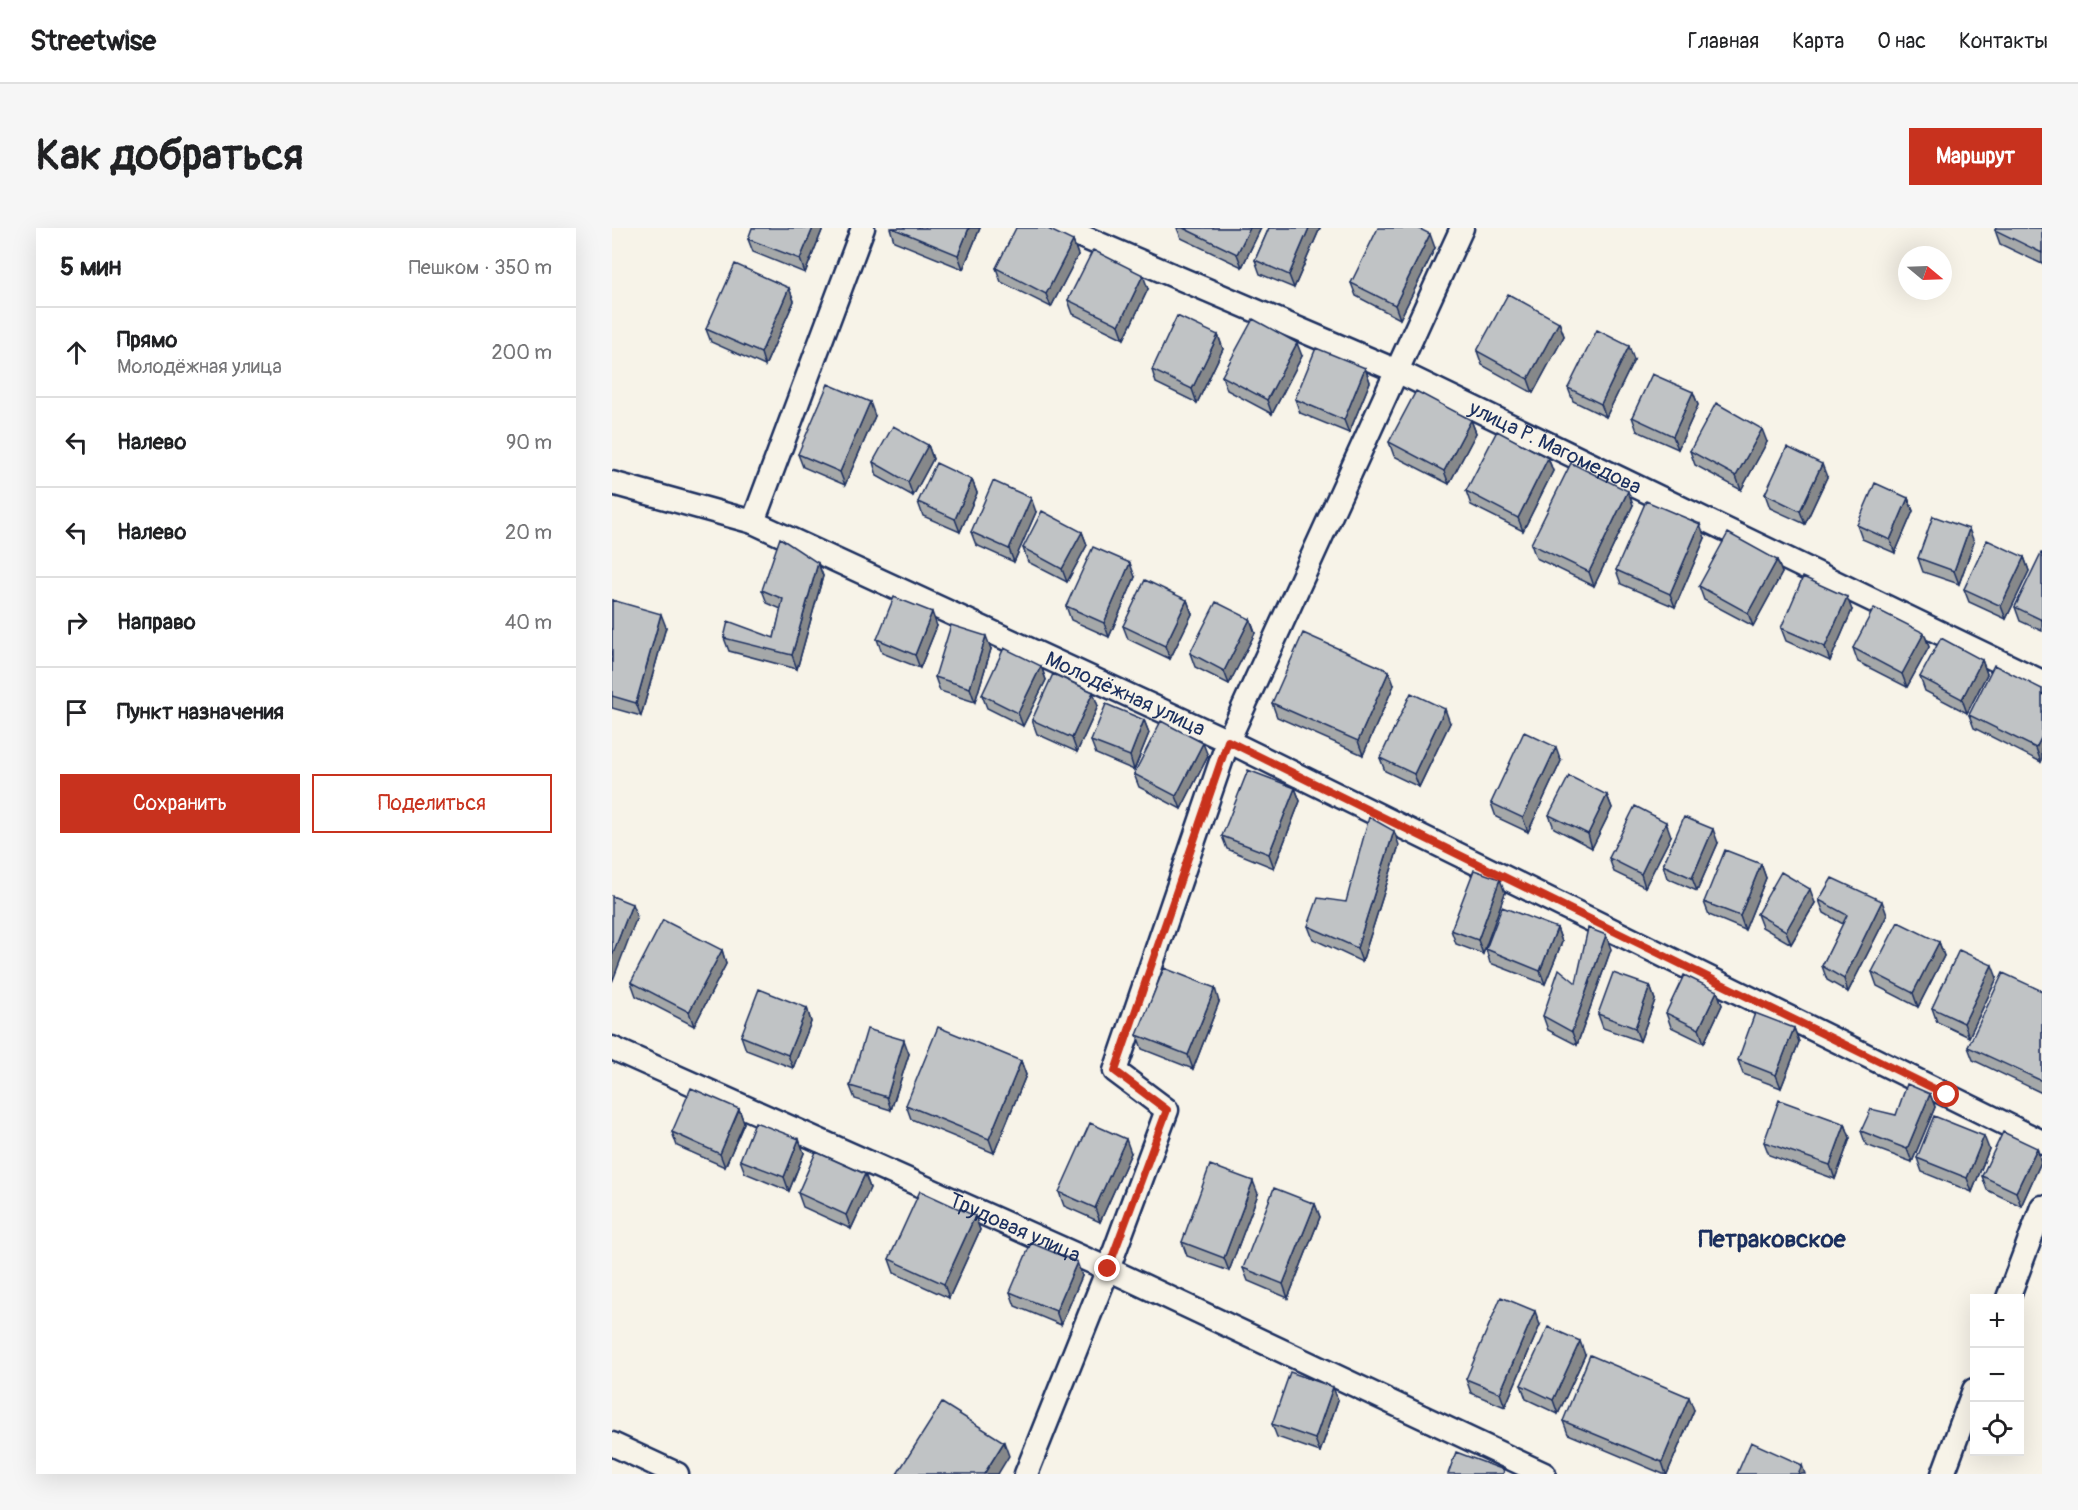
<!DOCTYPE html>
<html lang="ru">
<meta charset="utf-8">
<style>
body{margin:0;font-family:Pangolin,sans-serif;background:#f6f6f6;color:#202124}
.controls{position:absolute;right:18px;bottom:18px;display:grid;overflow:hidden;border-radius:0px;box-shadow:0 6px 24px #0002}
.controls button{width:54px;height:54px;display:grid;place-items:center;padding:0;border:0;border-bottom:2px solid #e0e0e0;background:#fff;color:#202124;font:30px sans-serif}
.compass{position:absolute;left:1286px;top:18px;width:54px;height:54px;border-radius:50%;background:#fff;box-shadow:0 6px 24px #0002;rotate:109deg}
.stop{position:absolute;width:18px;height:18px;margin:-14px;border:4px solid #c8321e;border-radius:50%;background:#fff}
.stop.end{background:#c8321e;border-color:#fff;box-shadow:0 2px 6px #0008}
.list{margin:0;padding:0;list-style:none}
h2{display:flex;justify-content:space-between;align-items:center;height:78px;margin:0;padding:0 24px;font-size:26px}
h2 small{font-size:20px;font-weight:400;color:#757577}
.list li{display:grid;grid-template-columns:39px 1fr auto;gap:18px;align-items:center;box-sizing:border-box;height:90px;padding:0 24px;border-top:2px solid #e0e0e0}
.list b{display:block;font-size:22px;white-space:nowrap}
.list p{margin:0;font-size:20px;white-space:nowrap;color:#757577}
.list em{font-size:20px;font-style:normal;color:#757577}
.actions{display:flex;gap:12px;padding:18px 24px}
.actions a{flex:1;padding:14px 0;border:2px solid #c8321e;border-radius:0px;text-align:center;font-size:21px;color:#c8321e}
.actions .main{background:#c8321e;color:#fff}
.icon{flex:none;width:33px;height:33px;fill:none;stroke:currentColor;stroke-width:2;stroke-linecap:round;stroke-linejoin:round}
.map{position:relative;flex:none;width:1430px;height:1246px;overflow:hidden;border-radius:0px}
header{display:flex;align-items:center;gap:36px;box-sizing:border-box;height:84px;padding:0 30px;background:#fff;border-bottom:2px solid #e0e0e0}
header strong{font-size:28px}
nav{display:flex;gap:33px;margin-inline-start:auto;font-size:21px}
.intro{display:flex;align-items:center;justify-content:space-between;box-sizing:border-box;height:144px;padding:0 36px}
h1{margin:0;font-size:42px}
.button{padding:15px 27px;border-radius:0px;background:#c8321e;color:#fff;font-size:21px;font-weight:700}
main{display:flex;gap:36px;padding:0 36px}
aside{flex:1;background:#fff;border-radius:0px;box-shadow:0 6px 24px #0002}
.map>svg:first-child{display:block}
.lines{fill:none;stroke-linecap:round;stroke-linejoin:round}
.minor-casing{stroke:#1b2f5e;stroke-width:27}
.minor{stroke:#f7f3e8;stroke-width:22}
.wall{fill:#a5a8a9;stroke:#1b2f5e;stroke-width:1.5}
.shaded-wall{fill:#86888a;stroke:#1b2f5e;stroke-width:1.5}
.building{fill:#c0c3c5;stroke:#1b2f5e;stroke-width:1.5}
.route{stroke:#c8321e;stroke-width:8}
.labels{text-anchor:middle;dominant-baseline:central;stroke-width:6;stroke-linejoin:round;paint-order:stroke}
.street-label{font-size:21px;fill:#1b2f5e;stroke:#f7f3e8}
.quarter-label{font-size:24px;font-weight:bold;fill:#1b2f5e;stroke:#f7f3e8}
</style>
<header>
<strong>Streetwise</strong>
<nav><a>Главная</a><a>Карта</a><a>О нас</a><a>Контакты</a></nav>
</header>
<div class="intro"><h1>Как добраться</h1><a class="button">Маршрут</a></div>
<main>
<aside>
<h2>5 мин<small>Пешком · 350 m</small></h2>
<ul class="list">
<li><svg class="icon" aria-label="ahead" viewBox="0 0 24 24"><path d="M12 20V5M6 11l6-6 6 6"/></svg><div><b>Прямо</b><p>Молодёжная улица</p></div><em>200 m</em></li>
<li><svg class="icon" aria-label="left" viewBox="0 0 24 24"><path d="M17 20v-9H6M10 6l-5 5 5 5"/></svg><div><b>Налево</b></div><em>90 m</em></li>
<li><svg class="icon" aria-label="left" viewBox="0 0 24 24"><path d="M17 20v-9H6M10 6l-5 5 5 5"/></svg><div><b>Налево</b></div><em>20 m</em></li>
<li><svg class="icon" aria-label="right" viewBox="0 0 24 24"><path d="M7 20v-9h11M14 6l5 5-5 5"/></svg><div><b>Направо</b></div><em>40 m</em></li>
<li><svg class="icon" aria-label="arrive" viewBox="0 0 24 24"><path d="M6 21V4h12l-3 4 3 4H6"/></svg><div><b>Пункт назначения</b></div></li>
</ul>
<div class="actions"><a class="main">Сохранить</a><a>Поделиться</a></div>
</aside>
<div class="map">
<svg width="1430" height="1246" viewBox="0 0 1430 1246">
<rect width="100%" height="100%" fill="#f7f3e8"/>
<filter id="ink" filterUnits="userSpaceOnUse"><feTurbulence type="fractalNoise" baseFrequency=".0167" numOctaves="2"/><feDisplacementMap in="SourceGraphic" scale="12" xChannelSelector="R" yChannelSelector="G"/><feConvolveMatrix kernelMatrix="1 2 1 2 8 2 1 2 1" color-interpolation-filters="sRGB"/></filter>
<g filter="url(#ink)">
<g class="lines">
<g class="minor-casing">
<g id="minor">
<path id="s1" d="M450 0 785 143 1430 454"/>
<path d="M0 255 141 294 251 0"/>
<path id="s2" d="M141 294 616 513 1430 914"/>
<path id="s3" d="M0 820 496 1041 932 1246"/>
<path d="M1396 1070 1430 979"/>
<path d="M0 1216 65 1246"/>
<path d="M414 1246 496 1041 555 882 503 843 616 513 850 0"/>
<path d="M1331 1246 1362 1162"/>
</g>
</g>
<use href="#minor" class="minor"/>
</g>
<path class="wall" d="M211 0 193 45 141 24 136 11Z
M278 0H368L351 41 282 13Z
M565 0H649L630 39 569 10Z
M657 0H708L682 60 648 46 643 32Z
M1430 0V36L1388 16 1383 2Z
M461 13 466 27 439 79 389 54 384 40Z
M823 20 788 91 744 68 739 55Z
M177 60 182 73 153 138 99 114 94 101Z
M536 61 512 111 461 86 456 72Z
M947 94 952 108 921 165 870 137 865 123Z
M606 107 611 121 585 175 544 155 540 142Z
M690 128 660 186 615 162 610 148Z
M1022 132 994 189 961 173 956 160Z
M753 140 758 154 737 205 688 185 683 171Z
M1081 164 1086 177 1066 221 1025 203 1020 189Z
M263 188 233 257 191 239 186 226Z
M859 192 864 205 837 256 782 228 777 214Z
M1155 214 1129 262 1083 237 1078 223Z
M316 217 321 231 301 268 265 248 261 234Z
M936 230 941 243 911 303 859 277 854 263Z
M1215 249 1193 296 1158 280 1153 266Z
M360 252 365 265 348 304 311 288 306 274Z
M1296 270 1301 283 1283 325 1250 311 1245 297Z
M1021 277 982 358 924 330 919 316Z
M424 284 402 334 364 317 359 304Z
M470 304 475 317 455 354 416 334 411 320Z
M1093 310 1063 379 1009 356 1004 342Z
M1362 314 1347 356 1311 344 1306 330Z
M1430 325V403L1408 393 1403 379Z
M1412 329 1417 343 1394 391 1357 374 1352 361Z
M1165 332 1170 345 1141 398 1092 372 1087 358Z
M206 335 211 348 185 441 117 423 112 410H162L169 381 155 375 150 362Z
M523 349 497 409 459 392 454 378Z
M0 372 54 399 29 488 0 480Z
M575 372 580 386 558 431 516 411 511 398Z
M1240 382 1218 433 1174 413 1169 400Z
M638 391 643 405 617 456 583 439 578 425Z
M325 398 308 440 270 425 265 411Z
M1312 405 1317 419 1295 459 1246 434 1241 420Z
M379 421 363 474 328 463 323 449Z
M1370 432 1375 446 1355 485 1313 463 1308 449Z
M429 438 434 452 411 498 375 480 370 467Z
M782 457 751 527 665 489 660 475Z
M1430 461 1429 534 1362 500 1357 487Z
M486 478 465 524 425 506 420 492Z
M532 492 537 505 522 542 484 526 479 513Z
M838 495 807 559 773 543 768 530Z
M596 528 569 581 527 559 522 546Z
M949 533 916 604 884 589 879 575Z
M683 560 688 573 662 640 615 621 610 608Z
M995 567 1000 580 980 620 942 600 937 587Z
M1059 608 1033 659 1002 644 997 630Z
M1106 615 1085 663 1055 650 1051 637Z
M787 617 750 734 701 711 696 698 734 674Z
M1149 636 1154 650 1133 702 1097 687 1092 674Z
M893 665 871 726 844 716 839 702Z
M1207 672 1275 687 1236 764 1215 752 1210 738 1231 696 1212 685Z
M1203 675 1179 716 1150 699 1145 686Z
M945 700 950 714 933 756 878 735 874 721Z
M1327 714 1332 728 1306 779 1265 758 1260 744Z
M999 721 965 817 936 802 931 788Z
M110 722 114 736 82 798 24 768 19 754Z
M1385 750 1357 809 1325 794 1320 780Z
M1038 758 1043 772 1028 813 991 800 986 786Z
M1105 763 1110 777 1092 815 1059 799 1054 785Z
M1430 763V865L1361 832 1356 819Z
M607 774 581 841 530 821 525 807Z
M195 780 199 794 181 840 134 822 129 808Z
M1182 800 1187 814 1169 860 1131 846 1126 832Z
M297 826 279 882 243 871 238 858Z
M409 833 414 847 382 925 299 891 294 877Z
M1318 866 1323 879 1300 934 1254 917 1249 903 1284 887Z
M127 881 132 895 113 939 65 918 60 904Z
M1233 896 1238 910 1223 951 1157 927 1152 914Z
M1425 920 1429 934 1409 978 1375 962 1370 948Z
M1377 921 1360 964 1310 944 1305 930Z
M192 925 177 963 133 945 128 932Z
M519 925 488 994 452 978 447 964Z
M253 946 258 960 239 1001 191 979 186 965Z
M646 966 617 1043 575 1028 570 1014Z
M703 976 708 989 676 1070 636 1053 631 1040Z
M363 988 368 1002 337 1070 282 1045 277 1031Z
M470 1048 449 1097 403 1078 398 1064Z
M928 1097 893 1179 859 1165 854 1151Z
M973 1127 946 1186 914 1171 909 1157Z
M726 1172 708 1224 665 1209 660 1196Z
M1082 1182 1055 1246H1051L956 1206 951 1193Z"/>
<path class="shaded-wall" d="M201 0H211L193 45 188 31Z
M357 0H368L351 41 346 27Z
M638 0H649L630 39 625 26Z
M697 0H708L682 60 677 47Z
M818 6 823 20 788 91 783 77Z
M461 13 466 27 439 79 434 66Z
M531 47 536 61 512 111 507 97Z
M177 60 182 73 153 138 149 125Z
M947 94 952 108 921 165 916 151Z
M606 107 611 121 585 175 580 161Z
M685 115 690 128 660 186 655 172Z
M1017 118 1022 132 994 189 989 176Z
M753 140 758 154 737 205 732 192Z
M1081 164 1086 177 1066 221 1061 208Z
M258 174 263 188 233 257 228 244Z
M859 192 864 205 837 256 832 243Z
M1150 201 1155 214 1129 262 1124 248Z
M316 217 321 231 301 268 296 254Z
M936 230 941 243 911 303 906 290Z
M1210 236 1215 249 1193 296 1188 283Z
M360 252 365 265 348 304 343 291Z
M1016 263 1021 277 982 358 977 344Z
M419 270 424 284 402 334 397 321Z
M1296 270 1301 283 1283 325 1278 312Z
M1088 296 1093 310 1063 379 1058 366Z
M1357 301 1362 314 1347 356 1342 343Z
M470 304 475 317 455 354 450 341Z
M1412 329 1417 343 1394 391 1389 378Z
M1165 332 1170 345 1141 398 1136 385Z
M206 335 211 348 185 441 180 427Z
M518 335 523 349 497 409 492 395Z
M1235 369 1240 382 1218 433 1213 419Z
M575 372 580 386 558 431 553 418Z
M320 384 325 398 308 440 303 427Z
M49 386 54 399 29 488 24 475Z
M638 391 643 405 617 456 612 443Z
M1312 405 1317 419 1295 459 1290 446Z
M374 408 379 421 363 474 358 460Z
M1370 432 1375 446 1355 485 1350 471Z
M429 438 434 452 411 498 406 485Z
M777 443 782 457 751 527 746 513Z
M481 464 486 478 465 524 460 510Z
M833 481 838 495 807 559 802 546Z
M532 492 537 505 522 542 518 528Z
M1430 508V532L1429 534 1424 520Z
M591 515 596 528 569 581 564 568Z
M944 519 949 533 916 604 911 590Z
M683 560 688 573 662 640 657 626Z
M995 567 1000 580 980 620 976 606Z
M1054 594 1059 608 1033 659 1029 646Z
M1101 601 1106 615 1085 663 1080 650Z
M782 603 787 617 750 734 745 720Z
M1149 636 1154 650 1133 702 1128 688Z
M888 651 893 665 871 726 866 712Z
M1198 661 1203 675 1179 716 1174 703Z
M1270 673 1275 687 1236 764 1232 751Z
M20 676 25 689 1 752 0 748V728Z
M945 700 950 714 933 756 928 743Z
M994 707 999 721 965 817 960 804Z
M1327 714 1332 728 1306 779 1301 765Z
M110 722 114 736 82 798 77 784Z
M1380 737 1385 750 1357 809 1352 795Z
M1038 758 1043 772 1028 813 1023 800Z
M603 760 607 774 581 841 576 827Z
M1105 763 1110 777 1092 815 1087 801Z
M195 780 199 794 181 840 176 827Z
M1182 800 1187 814 1169 860 1164 847Z
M292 812 297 826 279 882 275 869Z
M409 833 414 847 382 925 377 911Z
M1318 866 1323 879 1300 934 1295 921Z
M127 881 132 895 113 939 108 926Z
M1233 896 1238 910 1223 951 1218 937Z
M1372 908 1377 921 1360 964 1355 950Z
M187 911 192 925 177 963 172 949Z
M514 911 519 925 488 994 483 980Z
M1425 920 1429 934 1409 978 1404 964Z
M253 946 258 960 239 1001 234 987Z
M641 953 646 966 617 1043 612 1030Z
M703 976 708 989 676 1070 671 1056Z
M363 988 368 1002 337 1070 332 1056Z
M465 1034 470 1048 449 1097 444 1083Z
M923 1083 928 1097 893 1179 888 1165Z
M968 1113 973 1127 946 1186 941 1172Z
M721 1159 726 1172 708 1224 703 1211Z
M1077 1169 1082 1182 1055 1246H1054L1050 1234Z
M392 1214 397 1228 386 1246H372Z
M1190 1237 1193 1246H1186Z"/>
<path class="building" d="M140 0H201L188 31 136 11Z
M280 0H357L346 27Z
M404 0H434L461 13 434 66 384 40Z
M571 0H638L625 26Z
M657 0H697L677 47 643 32Z
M766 0H806L818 6 783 77 739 55Z
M1384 0H1430V25L1383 2Z
M481 22 531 47 507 97 456 72Z
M123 36 177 60 149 125 94 101Z
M896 66 947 94 916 151 865 123Z
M565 88 606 107 580 161 540 142Z
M641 91 685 115 655 172 610 148Z
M985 102 1017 118 989 176 956 160Z
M704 120 753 140 732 192 683 171Z
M1040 146 1081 164 1061 208 1020 189Z
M216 156 258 174 228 244 186 226Z
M804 163 859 192 832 243 777 214Z
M1104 175 1150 201 1124 248 1078 223Z
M281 198 316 217 296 254 261 234Z
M885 203 936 230 906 290 854 263Z
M1175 219 1210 236 1188 283 1153 266Z
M324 235 360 252 343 291 306 274Z
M959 235 1016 263 977 344 919 316Z
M381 253 419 270 397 321 359 304Z
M1263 255 1296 270 1278 312 1245 297Z
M1034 273 1088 296 1058 366 1004 342Z
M430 283 470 304 450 341 411 320Z
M1321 288 1357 301 1342 343 1306 330Z
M1116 305 1165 332 1136 385 1087 358Z
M168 310 206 335 180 427 112 410 116 393 162 410 171 371 150 362Z
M1375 312 1412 329 1389 378 1352 361Z
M481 319 518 335 492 395 454 378Z
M1429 325H1430V392L1403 379Z
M1191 349 1235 369 1213 419 1169 400Z
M533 352 575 372 553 418 511 398Z
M282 369 320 384 303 427 265 411Z
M0 372 49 386 24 475 0 468Z
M604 374 638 391 612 443 578 425Z
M1262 380 1312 405 1290 446 1241 420Z
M339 397 374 408 358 460 323 449Z
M691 405 777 443 746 513 660 475Z
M1329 410 1370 432 1350 471 1308 449Z
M392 420 429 438 406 485 370 467Z
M1382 437 1430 461V508L1424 520 1357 487Z
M441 446 481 464 460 510 420 492Z
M799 465 833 481 802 546 768 530Z
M494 476 532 492 518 528 479 513Z
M549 493 591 515 564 568 522 546Z
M912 504 944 519 911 590 879 575Z
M636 542 683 560 657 626 610 608Z
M957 548 995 567 976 606 937 587Z
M1023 578 1054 594 1029 646 997 630Z
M757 589 782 603 745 720 696 698 706 670 734 674Z
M1072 589 1101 601 1080 650 1051 637Z
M1113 622 1149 636 1128 688 1092 674Z
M862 642 888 651 866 712 839 702Z
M1169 644 1198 661 1174 703 1145 686Z
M1220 650 1270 673 1232 751 1210 738 1235 687 1207 672Z
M0 668 20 676 0 728Z
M890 679 945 700 928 743 874 721Z
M51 692 110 722 77 784 19 754Z
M1286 694 1327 714 1301 765 1260 744Z
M976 700 994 707 960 804 931 788 947 741 964 755Z
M1347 722 1380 737 1352 795 1320 780Z
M552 740 603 760 576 827 525 807Z
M1001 745 1038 758 1023 800 986 786Z
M1391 745 1430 763V853L1356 819Z
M1072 747 1105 763 1087 801 1054 785Z
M147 761 195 780 176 827 129 808Z
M1143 785 1182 800 1164 847 1126 832Z
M326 799 409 833 377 911 294 877Z
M255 801 292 812 275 869 238 858Z
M1295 856 1318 866 1295 921 1249 903 1259 881 1284 887Z
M79 860 127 881 108 926 60 904Z
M1167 872 1233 896 1218 937 1152 914Z
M1322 888 1372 908 1355 950 1305 930Z
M143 894 187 911 172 949 128 932Z
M478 895 514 911 483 980 447 964Z
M1391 904 1425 920 1404 964 1370 948Z
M204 924 253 946 234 987 186 965Z
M598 937 641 953 612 1030 570 1014Z
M662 960 703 976 671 1056 631 1040Z
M308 963 363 988 332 1056 277 1031Z
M419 1015 465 1034 444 1083 398 1064Z
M889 1069 923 1083 888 1165 854 1151Z
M936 1099 968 1113 941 1172 909 1157Z
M978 1127 1077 1169 1050 1234 951 1193Z
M678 1144 721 1159 703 1211 660 1196Z
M330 1175 392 1214 372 1246H285Z
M1139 1214 1190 1237 1186 1246H1125Z
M844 1224 892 1242 891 1246H836Z"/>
</g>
<g class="lines" filter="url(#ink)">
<path class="route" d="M496 1041 555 882 503 843 616 513 1335 867"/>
</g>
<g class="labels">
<g class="street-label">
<text stroke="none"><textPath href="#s1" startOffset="540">улица Р. Магомедова</textPath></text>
<text stroke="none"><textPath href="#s2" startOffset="410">Молодёжная улица</textPath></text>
<text stroke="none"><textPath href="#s3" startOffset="441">Трудовая улица</textPath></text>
</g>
<g class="quarter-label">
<text x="1160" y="1011">Петраковское</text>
</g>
</g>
</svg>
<div class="controls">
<button>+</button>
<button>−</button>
<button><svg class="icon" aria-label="locate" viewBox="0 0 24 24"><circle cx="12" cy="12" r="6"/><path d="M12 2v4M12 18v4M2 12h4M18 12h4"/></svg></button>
</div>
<svg class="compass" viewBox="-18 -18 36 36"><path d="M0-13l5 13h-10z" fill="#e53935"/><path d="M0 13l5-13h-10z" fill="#757577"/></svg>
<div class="stop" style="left:1335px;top:867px"></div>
<div class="stop end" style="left:496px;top:1041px"></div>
</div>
</main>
